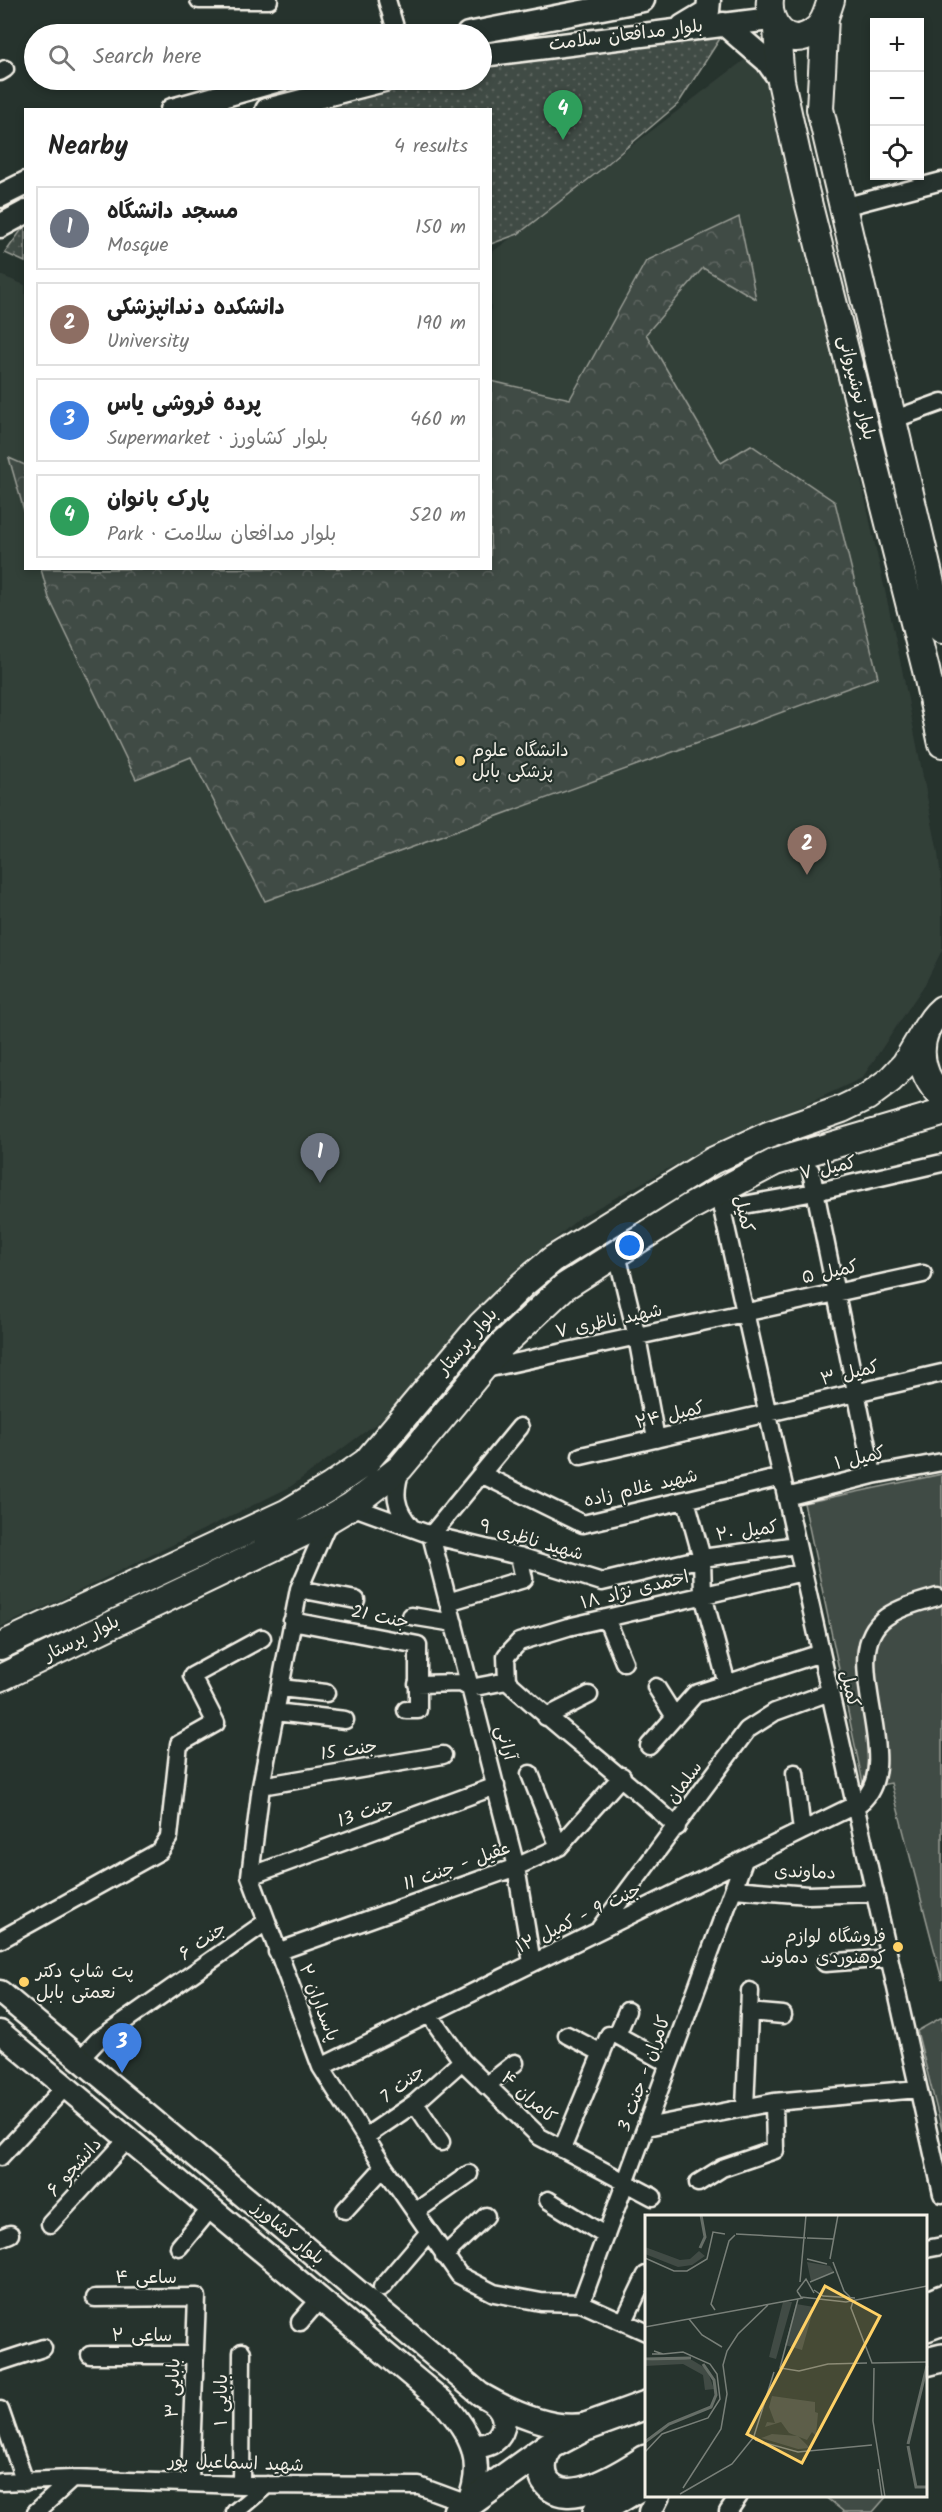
<!DOCTYPE html>
<meta charset="utf-8">
<style>
body{margin:0;font-family:Kalam,"Playpen Sans Arabic",sans-serif;background:#f6f6f6;color:#222}
.controls{position:absolute;right:18px;top:18px;display:grid;overflow:hidden;border-radius:0px;box-shadow:0 3px 9px #0003}
.controls button{width:54px;height:54px;display:grid;place-items:center;padding:0;border:0;border-bottom:2px solid #e0e0e0;background:#fff;color:#222;font:30px sans-serif}
.you{position:absolute;left:630px;top:1246px;width:21px;height:21px;margin:-15px;border:4px solid #fff;border-radius:50%;background:#1a73e8;box-shadow:0 0 0 9px #1a73e833}
.badge{display:grid;place-items:center;width:39px;height:39px;border-radius:50%;background:#b45309;color:#fff;font-size:20px;font-weight:700}
.pin{position:absolute;translate:-50% -50px;filter:drop-shadow(0 2px 3px #0008)}
.pin::after{content:'';position:absolute;top:32px;width:21px;height:18px;background:inherit;clip-path:polygon(0 0,100% 0,50% 100%)}
.list{margin:0;padding:0;list-style:none}
h2{display:flex;justify-content:space-between;align-items:center;height:78px;margin:0;padding:0 24px;font-size:26px}
h2 small{font-size:20px;font-weight:400;color:#767676}
.list li{display:grid;grid-template-columns:39px 1fr auto;gap:18px;align-items:center;box-sizing:border-box;height:84px;margin:0 12px 12px;padding:0 12px;border:2px solid #e0e0e0;border-radius:0px}
.list b{display:block;font-size:22px;white-space:nowrap}
.list p{margin:0;font-size:20px;white-space:nowrap;color:#767676}
.list em{font-size:20px;font-style:normal;color:#767676}
.icon{flex:none;width:33px;height:33px;fill:none;stroke:currentColor;stroke-width:2;stroke-linecap:round;stroke-linejoin:round}
.map{position:relative;flex:none;width:942px;height:2512px;overflow:hidden}
.search{position:absolute;background:#fff;box-shadow:0 3px 9px #0003;left:24px;top:24px;width:468px;height:66px;display:flex;align-items:center;gap:15px;box-sizing:border-box;padding:0 21px;border-radius:33px;color:#767676;font-size:22px}
.panel{position:absolute;background:#fff;box-shadow:0 3px 9px #0003;left:24px;top:108px;width:468px;height:462px;border-radius:0px}
.map>svg:first-child{display:block}
.built{fill:#333f39}
.forest{fill:url(#forest-crowns);stroke:#9a9e96;stroke-width:1.5}
.park{fill:url(#park-dots);stroke:#9a9e96;stroke-width:1.5}
.pitch{fill:#414b45;stroke:#9a9e96;stroke-width:1.5}
.lines{fill:none;stroke-linecap:round;stroke-linejoin:round}
.minor-casing{stroke:#f4f1e8;stroke-width:21}
.secondary-casing{stroke:#f4f1e8;stroke-width:27}
.primary-casing{stroke:#f4f1e8;stroke-width:30}
.trunk-casing{stroke:#f4f1e8;stroke-width:32}
.minor{stroke:#26332d;stroke-width:16}
.secondary{stroke:#26332d;stroke-width:22}
.primary{stroke:#26332d;stroke-width:26}
.trunk{stroke:#26332d;stroke-width:27}
.poi-dot{fill:#ffd166;stroke:#26332d;stroke-width:2}
.labels{text-anchor:middle;dominant-baseline:central;stroke-width:4.5;stroke-linejoin:round;paint-order:stroke}
.street-label{font-size:18px;fill:#f4f1e8;stroke:#26332d}
.poi-label{font-size:18px;fill:#f4f1e8;stroke:#26332d;text-anchor:start}
.inset-river{fill:none;stroke:#676f68;stroke-width:3}
.inset-road{fill:none;stroke:#787f78;stroke-width:1.5}
.view{fill:#ffd166;fill-opacity:0.15;stroke:#ffd166;stroke-width:3}
.inset-edge{fill:none;stroke:#f4f1e8;stroke-width:3}
</style>
<div class="map">
<svg width="942" height="2512" viewBox="0 0 942 2512">
<defs>
<pattern id="forest-crowns" width="20" height="18" patternUnits="userSpaceOnUse" patternTransform="scale(1.5)"><rect width="20" height="18" fill="#414b45"/><path d="M2 6a3 3 0 1 1 6 0M12 15a3 3 0 1 1 6 0" fill="none" stroke="#5d6560"/></pattern>
<pattern id="park-dots" width="8" height="8" patternUnits="userSpaceOnUse" patternTransform="scale(1.5)"><rect width="8" height="8" fill="#414b45"/><path d="M2 2h.1M6 6h.1" fill="none" stroke="#5d6560" stroke-width="1.8" stroke-linecap="round"/></pattern>
</defs>
<rect width="100%" height="100%" fill="#26332d"/>
<filter id="ink" filterUnits="userSpaceOnUse"><feTurbulence type="fractalNoise" baseFrequency=".0167" numOctaves="2"/><feDisplacementMap in="SourceGraphic" scale="12" xChannelSelector="R" yChannelSelector="G"/><feConvolveMatrix kernelMatrix="1 2 1 2 8 2 1 2 1" color-interpolation-filters="sRGB"/></filter>
<g filter="url(#ink)">
<path class="built" d="M747 58 765 72 776 88 902 669 938 853 942 888V950L925 984 862 1078 667 1169 579 1218 481 1304 426 1378 381 1420 290 1487 58 1601 0 1627V275L25 285 26 568H490L491 253Z"/>
<path class="forest" d="M739 217 756 299 703 268 646 334 721 463 751 445 835 502 878 677 265 901 191 757 136 779 49 598 41 569 490 568 491 381 570 399 646 261Z
M9 458 25 465V514Z"/>
<path class="park" d="M721 37 678 104 599 171 518 234 491 244 490 110H282L408 80H482V64L548 51Z
M25 225V262L5 253Z"/>
<path class="pitch" d="M942 1474V1980L891 1783 864 1788 804 1503Z
M942 2017V2130L917 2031Z
M824 2496H887L873 2512H844Z"/>
<g class="lines">
<g class="minor-casing">
<path id="minor" d="M199 0H269
M387 0 397 34
M0 72 5 69
M843 207 942 181
M892 420 942 402
M811 1171 873 1475
M718 1191 942 2194
M722 1209 815 1192 942 1163
M617 1254 637 1337 656 1439
M481 1370 923 1274
M520 1427 431 1535 516 1867 532 1963
M581 1456 942 1373
M402 1467C393 1492 394 1508 412 1528
M483 1475 583 1524 782 1477
M786 1497 873 1475 942 1462
M686 1500 702 1558 703 1595 727 1684
M351 1506 431 1535 519 1556 602 1582 702 1558 797 1545
M329 1520 299 1589 261 1786 250 1876 321 2067 384 2167 459 2275 494 2293 541 2302 581 2303 646 2332
M299 1589 356 1600
M448 1602 524 1579 519 1556
M411 1616 454 1623
M606 1618 624 1662
M292 1621 418 1645V1710H406
M507 1681 506 1656 519 1642 568 1627 803 1572
M507 1681C562 1731 622 1776 677 1827
M417 1684 461 1683 470 1688 507 1681
M656 1687 675 1717
M280 1688 326 1693
M275 1712 345 1720
M546 1717 589 1695
M649 1746 695 1694 821 1653
M795 1773 802 1831
M530 1774 559 1847
M261 1786 443 1755
M250 1876 496 1786
M734 1889 808 1895 875 1893
M600 1928 747 1730 775 1712 830 1692
M0 1940 160 1851 169 1837 179 1744 216 1723 192 1676 262 1638
M277 1952 516 1867 559 1847 622 1776
M825 1963 889 1958
M749 2012 783 2015
M429 2014 462 2061 540 2137 653 2197
M567 2035 602 2053
M617 2035 627 2011
M80 2059 99 2039 266 1922
M321 2067 861 1802C908 1761 833 1654 886 1617 900 1607 920 1602 937 1597
M486 2086 515 2063
M415 2103 441 2142
M745 2108 750 1991
M646 2127 774 2102 918 2089
M365 2137 415 2103 462 2061
M562 2149 609 2035H617L669 2064
M0 2157 65 2087
M698 2183 722 2168 775 2150 774 2102
M548 2200 606 2236
M345 2210 384 2167
M415 2212 469 2174
M50 2224 128 2139
M0 2238 10 2234
M179 2247 211 2208
M926 2249 942 2246
M444 2256 486 2216
M382 2287 429 2232
M95 2298 197 2297 190 2481
M581 2303 744 1860
M624 2321 646 2275
M300 2322 320 2299
M90 2355H195
M0 2362 43 2348
M0 2410 25 2482
M0 2482 72 2479 241 2485 419 2486 468 2504
M241 2485 242 2352
M36 2512 72 2479
M235 2512 267 2485
M728 2512 739 2496"/>
</g>
<g class="secondary-casing">
<path id="secondary" d="M724 24 767 61 781 81
M683 26 708 11 709 0
M468 34 643 0
M482 55 771 19
M172 110 279 80
M267 110 384 80
M0 196 26 183
M0 226 26 212
M0 1992 480 2394C511 2412 553 2432 589 2424
M0 2032 442 2401C472 2434 486 2462 468 2504
M472 2445C500 2451 516 2419 492 2401
M650 2512 658 2496"/>
</g>
<g class="primary-casing">
<path id="primary" d="M770 0C767 24 788 50 813 32 824 25 827 12 831 0
M825 17 820 109 942 630
M777 30 781 81 804 186 926 670 942 744
M942 1009C914 1033 916 1072 942 1096
M0 1646 288 1512 330 1487 366 1462 481 1325 523 1284 553 1259 712 1161 768 1135 842 1109 867 1097 890 1080 905 1064 927 1027
M0 1678 314 1528 351 1506 400 1468 502 1345 564 1287 690 1207 775 1162 942 1113"/>
</g>
<g class="trunk-casing">
<path id="trunk" d="M926 2306 942 2299
M926 2327 942 2321
M926 2362 942 2358
M551 2445C543 2455 539 2467 545 2480 565 2512 623 2474 646 2459
M457 2512 549 2446 583 2428 646 2405
M597 2512 646 2483"/>
</g>
<use href="#minor" class="minor"/>
<use href="#secondary" class="secondary"/>
<use href="#primary" class="primary"/>
<use href="#trunk" class="trunk"/>
</g>
</g>
<g class="poi-dot">
<circle cx="460" cy="761" r="6"/>
<circle cx="898" cy="1947" r="6"/>
<circle cx="24" cy="1982" r="6"/>
</g>
<g class="labels">
<g class="street-label">
<text transform="translate(626 36) rotate(-7)">بلوار مدافعان سلامت</text>
<text transform="translate(856 388) rotate(76)">بلوار نوشیروانی</text>
<text transform="translate(828 1169) rotate(-12)">کمیل ۷</text>
<text transform="translate(743 1214) rotate(77)">کمیل</text>
<text transform="translate(830 1273) rotate(-12)">کمیل ۵</text>
<text transform="translate(609 1322) rotate(-12)">شهید ناظری ۷</text>
<text transform="translate(468 1342) rotate(-49)">بلوار پرستار</text>
<text transform="translate(850 1374) rotate(-13)">کمیل ۳</text>
<text transform="translate(670 1416) rotate(-13)">کمیل ۲۴</text>
<text transform="translate(860 1459) rotate(-13)">کمیل ۱</text>
<text transform="translate(641 1489) rotate(-13)">شهید غلام زاده</text>
<text transform="translate(747 1532) rotate(-8)">کمیل ۲۰</text>
<text transform="translate(531 1541) rotate(16)">شهید ناظری ۹</text>
<text transform="translate(635 1591) rotate(-14)">احمدی نژاد ۱۸</text>
<text transform="translate(380 1618) rotate(11)">جنت 21</text>
<text transform="translate(82 1639) rotate(-26)">بلوار پرستار</text>
<text transform="translate(849 1689) rotate(77)">کمیل</text>
<text transform="translate(505 1743) rotate(75)">آرانی</text>
<text transform="translate(349 1751) rotate(-9)">جنت 15</text>
<text transform="translate(685 1783) rotate(-54)">سلمان</text>
<text transform="translate(366 1813) rotate(-20)">جنت 13</text>
<text transform="translate(457 1867) rotate(-20)">عقیل - جنت 11</text>
<text transform="translate(805 1873) rotate(2)">دماوندی</text>
<text transform="translate(579 1919) rotate(-26)">جنت 9 - کمیل ۱۲</text>
<text transform="translate(203 1942) rotate(-35)">جنت ۶</text>
<text transform="translate(318 2003) rotate(69)">پاسداران ۲</text>
<text transform="translate(645 2074) rotate(-70)">کامران - جنت 3</text>
<text transform="translate(403 2085) rotate(-38)">جنت 7</text>
<text transform="translate(528 2098) rotate(42)">کامران ۴</text>
<text transform="translate(75 2168) rotate(-48)">دانشجو ۶</text>
<text transform="translate(288 2234) rotate(40)">بلوار کشاورز</text>
<text x="146" y="2278">ساعی ۴</text>
<text x="142" y="2336">ساعی ۲</text>
<text transform="translate(174 2388) rotate(-88)">بابایی ۳</text>
<text transform="translate(222 2400) rotate(-90)">بابایی ۱</text>
<text transform="translate(236 2464) rotate(2)">شهید اسماعیل پور</text>
</g>
<g class="poi-label">
<text x="472" y="751">دانشگاه علوم<tspan x="472" dy="21">پزشکی بابل</tspan></text>
<text x="886" y="1937" text-anchor="end">فروشگاه لوازم<tspan x="886" dy="21">کوهنوردی دماوند</tspan></text>
<text x="36" y="1972">پت شاپ دکتر<tspan x="36" dy="21">نعمتی بابل</tspan></text>
</g>
</g>
<g transform="translate(645 2215)">
<rect width="282" height="282" fill="#26332d"/>
<path d="M26 142 47 145 62 154 69 174 60 175 58 160 38 149 0 151V146ZM127 181 170 187V197L173 198 171 221 167 217 162 225 144 218 136 207 120 212 122 207 130 208 124 192Z" fill="#414b45"/>
<path d="M0 32 35 45 45 44 54 36 60 41 47 50 33 52 0 39ZM162 47 185 51 189 57 166 66ZM138 87H147L131 144 124 142ZM127 219 153 221 165 233 153 234 116 223Z" fill="#414b45"/>
<path d="M151 89 169 92 157 135 140 130Z" fill="#414b45"/>
<path class="inset-river" d="M55 33 60 22 56 0M0 144 46 143M0 227 24 209 66 192 71 180 69 165 58 149M263 229 282 151M263 231 271 272H282"/>
<path class="inset-road" d="M91 19 161 23M162 23 189 24M0 43 29 56H42L62 44 68 17 80 19M162 44 182 49M185 44 193 0M188 47 199 76 205 82M155 67 161 0M165 67 189 57M169 75 178 81 210 83M152 76 156 82 201 87 282 71M152 76 161 64 169 78M153 84 135 153 154 156 183 149 222 148M208 86 206 93 227 148 282 147M70 95 66 89 84 26 90 20M44 104 57 120 77 132M0 112 158 83M7 139H18L9 136M229 153 228 206 240 282M109 221 129 157M110 225 153 237 227 230M0 237 17 219 63 203 75 184 72 159 65 149 38 137 18 139M233 254 237 282M38 273 76 214 82 179 78 150 82 136 93 119 123 90M35 279 87 249 108 223"/>
<path class="view" d="M180 71 235 101 157 248 102 219Z"/>
<rect width="282" height="282" class="inset-edge"/>
</g>
</svg>
<div class="controls">
<button>+</button>
<button>−</button>
<button><svg class="icon" aria-label="locate" viewBox="0 0 24 24"><circle cx="12" cy="12" r="6"/><path d="M12 2v4M12 18v4M2 12h4M18 12h4"/></svg></button>
</div>
<div class="you"></div>
<div class="pin badge" style="left:320px;top:1183px;background:#6b7280">1</div>
<div class="pin badge" style="left:807px;top:875px;background:#8d6e63">2</div>
<div class="pin badge" style="left:122px;top:2073px;background:#3f7fe0">3</div>
<div class="pin badge" style="left:563px;top:140px;background:#2e9e5b">4</div>
<div class="search"><svg class="icon" aria-label="search" viewBox="0 0 24 24"><circle cx="10" cy="10" r="6"/><path d="M15 15l6 6"/></svg>Search here</div>
<section class="panel">
<h2>Nearby<small>4 results</small></h2>
<ul class="list">
<li><span class="badge" style="background:#6b7280">1</span><div><b>مسجد دانشگاه</b><p>Mosque</p></div><em>150 m</em></li>
<li><span class="badge" style="background:#8d6e63">2</span><div><b>دانشکده دندانپزشکی</b><p>University</p></div><em>190 m</em></li>
<li><span class="badge" style="background:#3f7fe0">3</span><div><b>پرده فروشی یاس</b><p>Supermarket · بلوار کشاورز</p></div><em>460 m</em></li>
<li><span class="badge" style="background:#2e9e5b">4</span><div><b>پارک بانوان</b><p>Park · بلوار مدافعان سلامت</p></div><em>520 m</em></li>
</ul>
</section>
</div>
